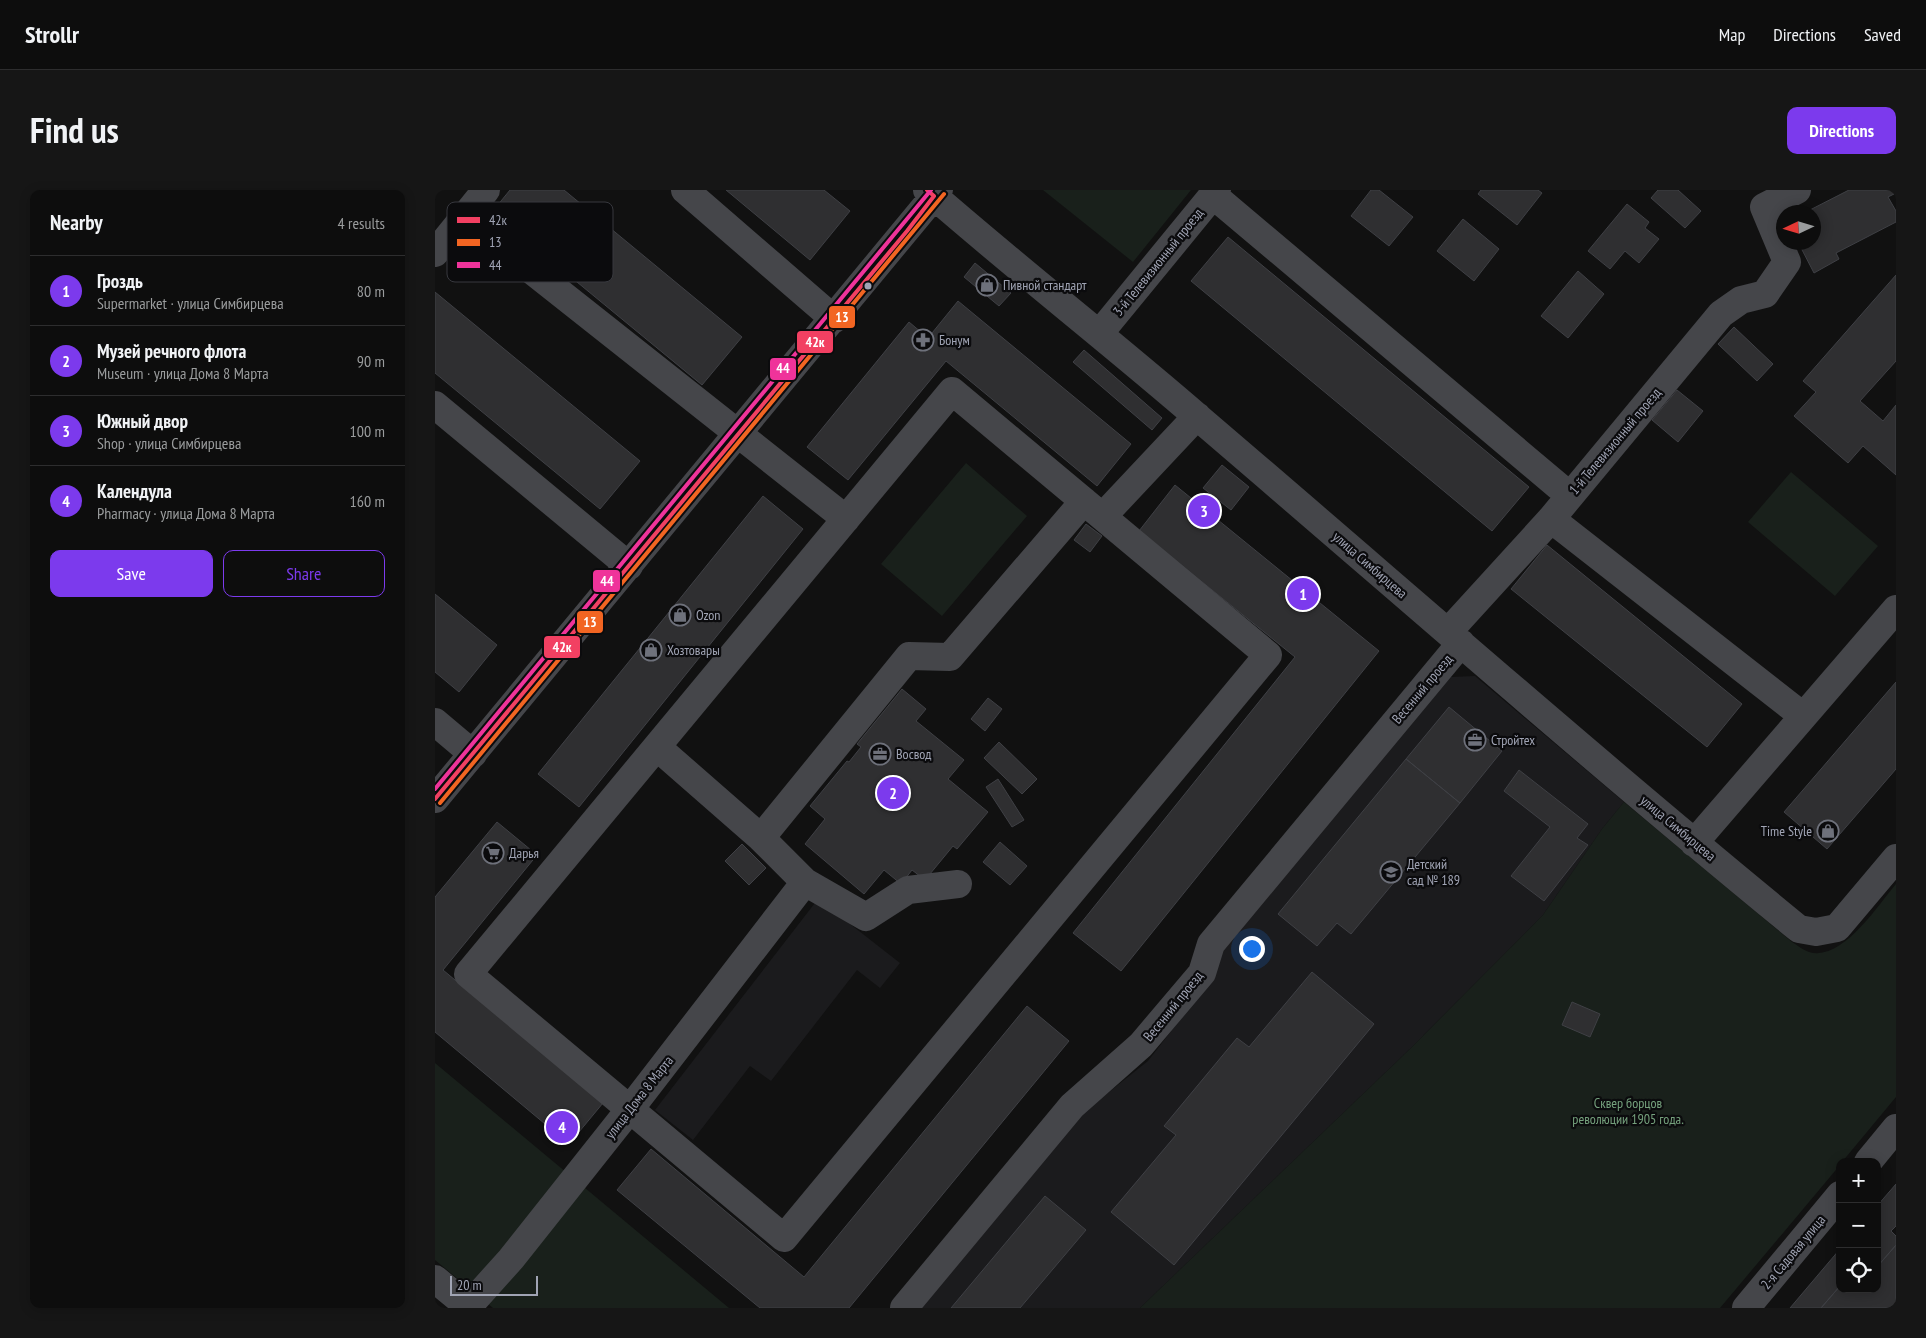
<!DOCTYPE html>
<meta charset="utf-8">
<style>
body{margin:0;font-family:"PT Sans Narrow",sans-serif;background:#161616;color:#f1f3f6}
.controls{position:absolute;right:15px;bottom:15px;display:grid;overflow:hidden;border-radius:10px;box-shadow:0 2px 12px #0003}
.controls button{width:45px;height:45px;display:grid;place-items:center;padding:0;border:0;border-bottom:1px solid #2d2d2e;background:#0d0d0d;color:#f1f3f6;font:25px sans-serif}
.compass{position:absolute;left:1341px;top:15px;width:45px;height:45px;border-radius:50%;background:#0d0d0d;box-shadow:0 2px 12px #0003;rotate:266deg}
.scale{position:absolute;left:15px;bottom:12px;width:88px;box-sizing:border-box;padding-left:5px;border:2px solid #a0a4b4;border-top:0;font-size:14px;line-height:18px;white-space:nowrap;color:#a0a4b4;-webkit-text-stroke:4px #0b0b0d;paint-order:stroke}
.you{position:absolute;left:816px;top:758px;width:18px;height:18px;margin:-12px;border:4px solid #fff;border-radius:50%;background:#1a73e8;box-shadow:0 0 0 8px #1a73e833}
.badge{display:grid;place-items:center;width:32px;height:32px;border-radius:50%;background:#7c3aed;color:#fff;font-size:16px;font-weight:700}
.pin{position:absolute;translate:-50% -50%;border:2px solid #fff;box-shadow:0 1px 5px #0006}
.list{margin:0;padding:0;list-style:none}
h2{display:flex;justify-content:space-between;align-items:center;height:65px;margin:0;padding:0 20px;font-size:21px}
h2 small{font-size:16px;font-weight:400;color:#9a9c9d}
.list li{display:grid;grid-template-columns:32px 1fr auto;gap:15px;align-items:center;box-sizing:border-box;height:70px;padding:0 20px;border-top:1px solid #2d2d2e}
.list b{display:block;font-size:19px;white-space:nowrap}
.list p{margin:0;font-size:16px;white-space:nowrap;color:#9a9c9d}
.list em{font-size:16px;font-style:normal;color:#9a9c9d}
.actions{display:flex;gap:10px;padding:15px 20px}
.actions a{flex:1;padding:11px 0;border:1px solid #7c3aed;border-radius:10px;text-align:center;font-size:18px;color:#7c3aed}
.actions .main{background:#7c3aed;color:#fff}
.icon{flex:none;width:28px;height:28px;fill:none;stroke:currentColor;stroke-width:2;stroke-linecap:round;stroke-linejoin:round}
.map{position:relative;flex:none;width:1461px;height:1118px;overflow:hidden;border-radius:10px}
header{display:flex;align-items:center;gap:30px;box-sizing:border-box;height:70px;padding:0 25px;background:#0d0d0d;border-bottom:1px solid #2d2d2e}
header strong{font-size:24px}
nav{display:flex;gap:28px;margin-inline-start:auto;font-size:18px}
.intro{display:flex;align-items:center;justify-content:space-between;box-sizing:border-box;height:120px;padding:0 30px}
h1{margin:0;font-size:35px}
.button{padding:12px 22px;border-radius:10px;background:#7c3aed;color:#fff;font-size:18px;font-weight:700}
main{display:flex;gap:30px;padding:0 30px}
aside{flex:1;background:#0d0d0d;border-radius:10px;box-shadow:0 2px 12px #0003}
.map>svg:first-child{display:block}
.built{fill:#1b1b1d}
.green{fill:#19201b}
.building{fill:#2f2f31;stroke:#3f4045}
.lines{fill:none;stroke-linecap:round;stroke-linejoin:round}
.minor{stroke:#45464a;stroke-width:28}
.bus-1-casing{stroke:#0b0b0d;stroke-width:8}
.bus-2-casing{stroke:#0b0b0d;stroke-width:8}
.bus-3-casing{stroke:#0b0b0d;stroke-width:8}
.bus-1{stroke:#f24062;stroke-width:4}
.bus-2{stroke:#f26522;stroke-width:4}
.bus-3{stroke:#ef339a;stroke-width:4}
.bus-dot{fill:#a0a4b4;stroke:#0b0b0d;stroke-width:2}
.labels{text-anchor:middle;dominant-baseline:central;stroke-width:4.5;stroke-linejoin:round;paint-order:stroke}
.street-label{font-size:14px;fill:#a0a4b4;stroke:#0b0b0d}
.poi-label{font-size:14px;fill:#a0a4b4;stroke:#0b0b0d;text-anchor:start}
.park-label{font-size:14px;fill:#75a17d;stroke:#0b0b0d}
.key{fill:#0b0b0d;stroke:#38393f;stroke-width:1}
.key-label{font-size:14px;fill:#a0a4b4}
.line-badge{stroke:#0b0b0d;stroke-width:2}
.badge-label{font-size:14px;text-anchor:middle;font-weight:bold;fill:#fff}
</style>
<header>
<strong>Strollr</strong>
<nav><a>Map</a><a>Directions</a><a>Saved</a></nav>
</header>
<div class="intro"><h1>Find us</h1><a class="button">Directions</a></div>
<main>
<aside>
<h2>Nearby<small>4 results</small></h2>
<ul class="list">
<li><span class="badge">1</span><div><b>Гроздь</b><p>Supermarket · улица Симбирцева</p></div><em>80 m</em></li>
<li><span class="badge">2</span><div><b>Музей речного флота</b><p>Museum · улица Дома 8 Марта</p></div><em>90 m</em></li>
<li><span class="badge">3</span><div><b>Южный двор</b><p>Shop · улица Симбирцева</p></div><em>100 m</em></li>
<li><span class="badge">4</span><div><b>Календула</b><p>Pharmacy · улица Дома 8 Марта</p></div><em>160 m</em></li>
</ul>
<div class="actions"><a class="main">Save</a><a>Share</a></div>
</aside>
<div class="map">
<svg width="1461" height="1118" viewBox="0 0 1461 1118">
<rect width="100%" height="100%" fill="#111"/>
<path class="built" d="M1040 486 1189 612 1167 639 1108 725 977 857 705 1118H484L645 925 713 871 778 787 784 758 1016 487Z
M383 709 465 773 445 798 422 780 336 891 315 876 258 950 220 920Z"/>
<path class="green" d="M608 0H756L698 72Z
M531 273 592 326 507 426 446 374Z
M1356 282 1443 356 1400 406 1313 332Z
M1189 612 1357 752C1362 755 1368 760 1374 762 1407 772 1443 715 1461 694V907L1407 972H1405V975L1285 1118H705L977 857 1108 725 1167 639Z
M0 873 294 1118H58L0 1070Z"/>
<path class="building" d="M75 0H129L307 147 267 195 57 22Z
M291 0H389L415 21 375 70Z
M936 0H944L978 27 954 56 916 26Z
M1046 0H1103L1107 3 1082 35 1043 4Z
M1223 0H1243L1266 21 1250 38 1216 8Z
M1414 0H1461V3L1453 7 1461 21V32L1401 63 1404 69 1379 83 1363 52H1378V22H1371Z
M1192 14 1214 32 1210 38 1224 49 1204 73 1190 61 1175 79 1153 61Z
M1028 29 1064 59 1039 91 1002 61Z
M793 47 1094 297 1057 341 756 91Z
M540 73 576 103 564 116 529 87Z
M1143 81 1169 104 1133 148 1106 126Z
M1461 85V171L1425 211 1448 231 1461 215V285L1428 256 1413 273 1359 226 1381 202 1368 191Z
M0 102 205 271 165 319 0 183Z
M523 111 696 254 662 296 511 171 413 290 372 257 474 132 493 148Z
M1299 137 1338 174 1322 191 1283 154Z
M649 160 727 228 717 240 638 172Z
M1242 200 1268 221 1243 252 1217 230Z
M787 275 814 297 796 320 768 298Z
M740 295 944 461 686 781 638 743 860 467 704 341Z
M328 306 368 339 144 617 103 584Z
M651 334 667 346 655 362 639 350Z
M1112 355 1307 514 1272 557 1076 399Z
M0 404 62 455 24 502 0 482Z
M1461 492V579L1392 659 1349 622Z
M467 499 491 519 481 531 529 570 513 589 553 622 522 659 518 656 490 690 477 680 466 694 449 680 429 704 370 654 390 629 375 616 412 571 414 572 426 557 422 554Z
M553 508 567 519 550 541 536 529Z
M1014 517 1067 561 1025 613 971 569Z
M564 552 602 589 587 604 549 568Z
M971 569 1025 613 916 744 902 733 882 756 843 724Z
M1084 580 1153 634 1142 648 1153 655 1109 711 1076 686 1115 637 1069 601Z
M563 589 589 630 577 637 551 597Z
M62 632 102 665 8 780 168 913 134 954 0 842V707Z
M565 652 592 676 575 695 548 672Z
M307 654 331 678 314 695 290 671Z
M877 782 939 834 739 1075 676 1022 741 945 729 936 802 848 814 857Z
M1137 812 1165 824 1155 847 1127 835Z
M592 816 634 851 414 1118H325L182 1000 216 959 369 1087Z
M1461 994V1036L1456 1041 1461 1046V1055L1442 1077V1016Z
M610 1006 651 1040 585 1118H516Z
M1461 1055V1118H1386L1405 1096V1099H1442V1077Z
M1405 1059V1096L1386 1118H1355Z"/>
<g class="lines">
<path class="minor" d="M250 0 399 129
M492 0C581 78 675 151 765 229 964 399 1161 573 1364 739L1381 742 1402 738 1461 668
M778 5 1135 306
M28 26 411 329
M0 63 51 0
M664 144 782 0
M517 201 833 465 349 1048 33 784Z
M0 215 194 376
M668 326 762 226
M1116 329 1368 526
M1013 442 1116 329 1286 124 1306 110 1330 104 1352 72 1329 17 1362 0
M0 532 38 564
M222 557 326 648 370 692 431 727 473 700 523 694
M0 609 504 0
M326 648 474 466 515 467 649 311
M1259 653 1461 419
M1433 972 1461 938
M0 1089 35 1118
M32 1118 76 1069 195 919 370 692
M469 1118 637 916 706 855 767 783 776 754 1026 453
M1311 1118 1405 1005"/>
<g class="bus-1-casing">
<path id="bus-1" d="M0 609 472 41 499 6 492 0"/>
</g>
<g class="bus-2-casing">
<path id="bus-2" d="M5 613 509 4"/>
</g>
<g class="bus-3-casing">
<path id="bus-3" d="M0 599 496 0"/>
</g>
<use href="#bus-1" class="bus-1"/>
<use href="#bus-2" class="bus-2"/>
<use href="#bus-3" class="bus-3"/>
</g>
<defs>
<g id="shop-ring" transform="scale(1.125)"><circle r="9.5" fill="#0b0b0d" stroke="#6e717b" stroke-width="1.5"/><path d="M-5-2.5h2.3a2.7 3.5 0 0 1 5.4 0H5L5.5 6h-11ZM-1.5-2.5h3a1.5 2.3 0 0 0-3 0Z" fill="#6e717b"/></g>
<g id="pharmacy-ring" transform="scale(1.125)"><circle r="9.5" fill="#0b0b0d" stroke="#6e717b" stroke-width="1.5"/><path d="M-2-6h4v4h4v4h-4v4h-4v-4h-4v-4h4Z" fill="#6e717b"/></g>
<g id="office-ring" transform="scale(1.125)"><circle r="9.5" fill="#0b0b0d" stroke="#6e717b" stroke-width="1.5"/><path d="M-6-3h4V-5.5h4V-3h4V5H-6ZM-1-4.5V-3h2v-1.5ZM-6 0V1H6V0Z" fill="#6e717b"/></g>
<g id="supermarket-ring" transform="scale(1.125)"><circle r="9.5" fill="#0b0b0d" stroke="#6e717b" stroke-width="1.5"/><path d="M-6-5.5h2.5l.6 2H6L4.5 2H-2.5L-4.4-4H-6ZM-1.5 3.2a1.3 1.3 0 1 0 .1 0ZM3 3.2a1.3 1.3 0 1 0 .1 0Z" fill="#6e717b"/></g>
<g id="school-ring" transform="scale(1.125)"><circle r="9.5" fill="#0b0b0d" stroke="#6e717b" stroke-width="1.5"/><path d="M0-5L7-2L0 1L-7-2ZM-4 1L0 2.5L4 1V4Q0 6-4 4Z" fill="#6e717b"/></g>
</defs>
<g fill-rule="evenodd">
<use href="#shop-ring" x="552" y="95"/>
<use href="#pharmacy-ring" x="488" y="150"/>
<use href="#shop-ring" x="245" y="425"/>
<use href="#shop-ring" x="216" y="460"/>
<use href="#office-ring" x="1040" y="550"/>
<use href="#office-ring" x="445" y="564"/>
<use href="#shop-ring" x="1393" y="641"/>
<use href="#supermarket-ring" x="58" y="663"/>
<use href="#school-ring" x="956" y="682"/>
</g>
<circle class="bus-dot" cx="433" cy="96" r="4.5"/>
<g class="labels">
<g class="street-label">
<text transform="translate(723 72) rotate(-51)">3-й Телевизионный проезд</text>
<text transform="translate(1180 251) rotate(-50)">1-й Телевизионный проезд</text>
<text transform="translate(935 375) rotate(41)">улица Симбирцева</text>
<text transform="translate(987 499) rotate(-50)">Весенний проезд</text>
<text transform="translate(1243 638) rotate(40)">улица Симбирцева</text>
<text transform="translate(738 816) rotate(-51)">Весенний проезд</text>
<text transform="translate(204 907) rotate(-52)">улица Дома 8 Марта</text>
<text transform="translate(1358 1062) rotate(-50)">2-я Садовая улица</text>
</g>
<g class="poi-label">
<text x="568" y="95">Пивной стандарт</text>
<text x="504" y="150">Бонум</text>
<text x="261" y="425">Ozon</text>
<text x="232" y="460">Хозтовары</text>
<text x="1056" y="550">Стройтех</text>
<text x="461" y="564">Восвод</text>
<text x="1377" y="641" text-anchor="end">Time Style</text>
<text x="74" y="663">Дарья</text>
<text x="972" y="674">Детский<tspan x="972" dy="16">сад № 189</tspan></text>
</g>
<g class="park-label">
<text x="1193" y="913">Сквер борцов<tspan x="1193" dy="16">революции 1905 года.</tspan></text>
</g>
</g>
<rect x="12" y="12" width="166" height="80" rx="8" class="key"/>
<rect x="22" y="27" width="23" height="6" fill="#f24062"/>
<rect x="22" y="49" width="23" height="7" fill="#f26522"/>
<rect x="22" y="72" width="23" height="6" fill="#ef339a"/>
<g class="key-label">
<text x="54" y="35">42к</text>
<text x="54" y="57">13</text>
<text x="54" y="80">44</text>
</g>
<g class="line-badge">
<rect x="393" y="115" width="28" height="24" rx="5" fill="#f26522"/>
<rect x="361" y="140" width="38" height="24" rx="5" fill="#f24062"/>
<rect x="334" y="167" width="28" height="24" rx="5" fill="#ef339a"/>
<rect x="157" y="379" width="29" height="24" rx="5" fill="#ef339a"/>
<rect x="141" y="420" width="28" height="24" rx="5" fill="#f26522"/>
<rect x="108" y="445" width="38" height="24" rx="5" fill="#f24062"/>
</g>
<g class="badge-label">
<text x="407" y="132">13</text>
<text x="380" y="157">42к</text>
<text x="348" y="183">44</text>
<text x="172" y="396">44</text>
<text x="155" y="437">13</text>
<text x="127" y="462">42к</text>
</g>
</svg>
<div class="controls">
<button>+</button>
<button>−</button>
<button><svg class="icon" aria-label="locate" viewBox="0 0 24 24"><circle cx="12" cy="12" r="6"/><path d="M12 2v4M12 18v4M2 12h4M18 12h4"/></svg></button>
</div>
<svg class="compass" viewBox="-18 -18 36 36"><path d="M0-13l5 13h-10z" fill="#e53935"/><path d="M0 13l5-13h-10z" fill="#9a9c9d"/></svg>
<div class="scale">20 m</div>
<div class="you"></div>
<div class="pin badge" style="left:868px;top:404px">1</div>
<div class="pin badge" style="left:458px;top:603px">2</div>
<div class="pin badge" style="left:769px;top:321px">3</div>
<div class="pin badge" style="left:127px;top:937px">4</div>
</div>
</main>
